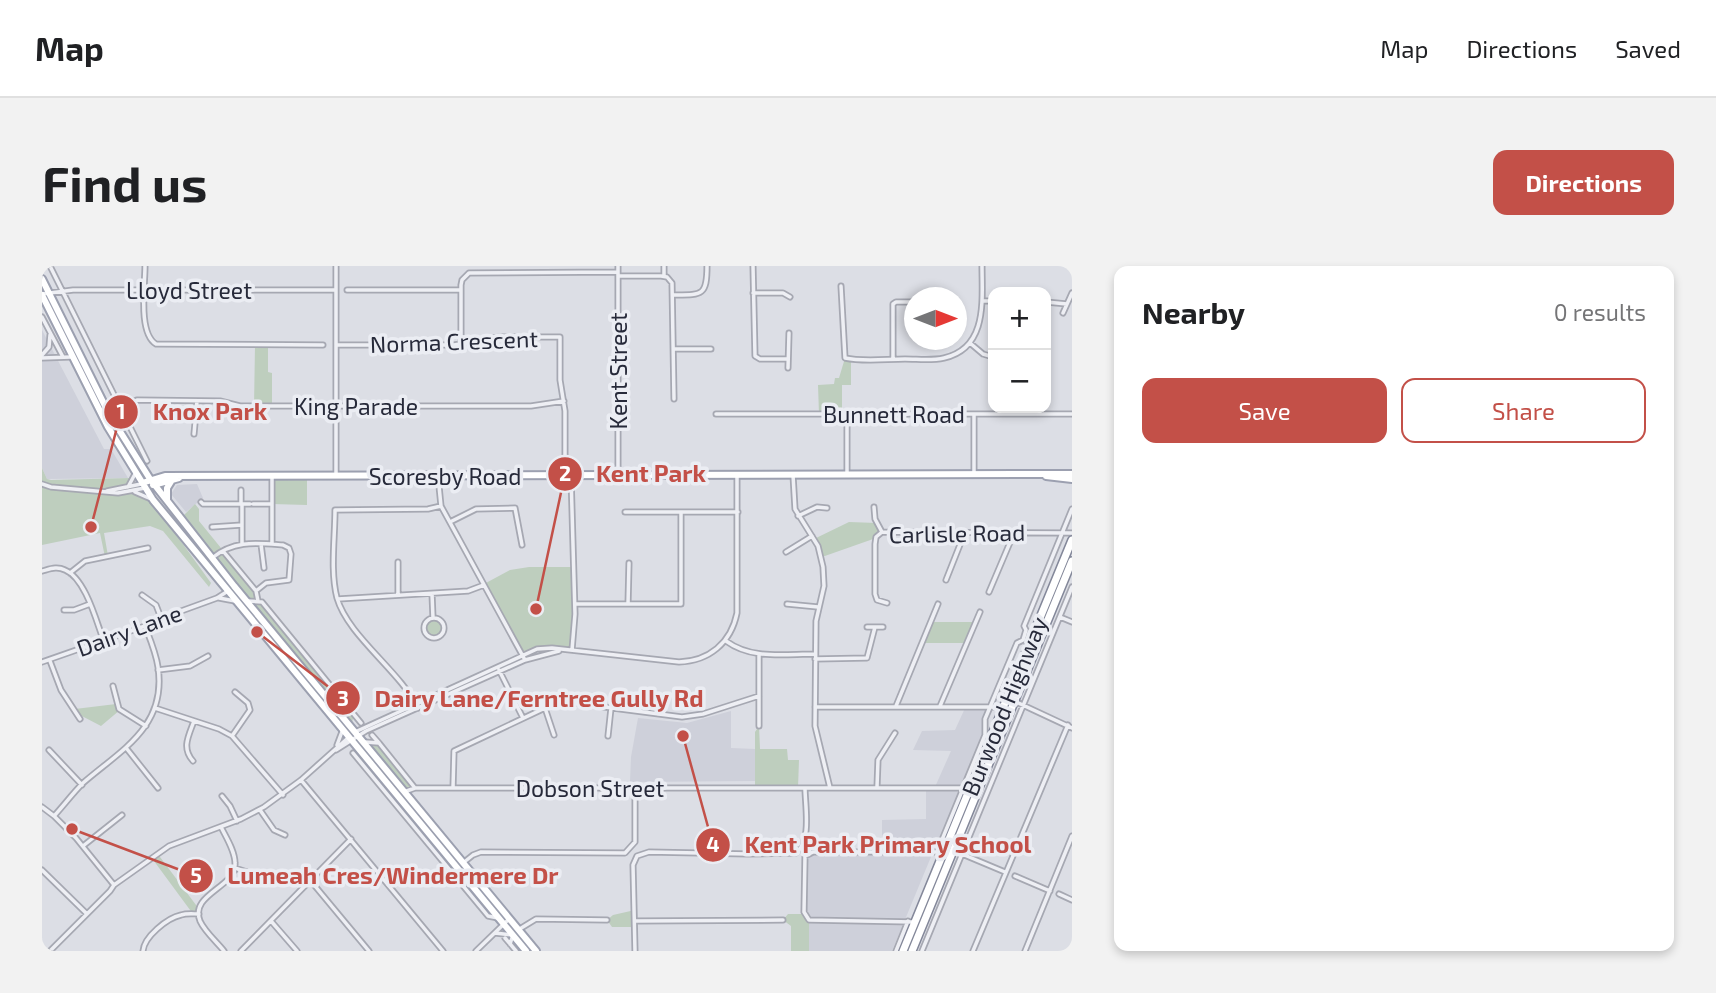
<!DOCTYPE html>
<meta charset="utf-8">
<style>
body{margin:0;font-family:"Exo 2",sans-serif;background:#f2f2f2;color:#202124}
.controls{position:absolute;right:21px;top:21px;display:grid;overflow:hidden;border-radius:14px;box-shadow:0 4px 10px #0003}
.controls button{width:63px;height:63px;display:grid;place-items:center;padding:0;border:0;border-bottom:2px solid #e0e0e0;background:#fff;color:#202124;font:35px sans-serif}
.compass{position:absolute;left:862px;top:21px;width:63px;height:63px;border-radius:50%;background:#fff;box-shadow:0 4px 10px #0003;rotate:90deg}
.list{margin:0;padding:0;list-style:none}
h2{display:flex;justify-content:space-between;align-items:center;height:91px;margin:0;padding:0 28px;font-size:30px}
h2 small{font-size:23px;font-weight:400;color:#757577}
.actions{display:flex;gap:14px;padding:21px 28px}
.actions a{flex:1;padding:16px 0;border:2px solid #c35048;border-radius:14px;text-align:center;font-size:24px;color:#c35048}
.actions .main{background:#c35048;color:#fff}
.map{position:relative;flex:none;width:1030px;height:685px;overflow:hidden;border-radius:14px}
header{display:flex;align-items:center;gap:42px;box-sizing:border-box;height:98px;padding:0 35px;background:#fff;border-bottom:2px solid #e0e0e0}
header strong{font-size:33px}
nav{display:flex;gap:38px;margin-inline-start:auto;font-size:24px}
.intro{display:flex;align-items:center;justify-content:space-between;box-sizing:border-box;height:168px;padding:0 42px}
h1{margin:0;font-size:49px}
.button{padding:18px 32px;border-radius:14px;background:#c35048;color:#fff;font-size:24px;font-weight:700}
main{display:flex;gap:42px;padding:0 42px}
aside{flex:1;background:#fff;border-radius:14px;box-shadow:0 4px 10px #0003}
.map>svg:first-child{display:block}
.built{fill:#ced0da}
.green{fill:#becebe}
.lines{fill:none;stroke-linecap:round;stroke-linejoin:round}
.minor-casing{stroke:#a6a8b2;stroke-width:7}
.primary-casing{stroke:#9ca0b0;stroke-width:10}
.trunk-casing{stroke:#84889a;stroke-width:10}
.minor{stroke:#eeeff4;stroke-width:3.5}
.primary{stroke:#fff;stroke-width:6}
.trunk{stroke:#fff;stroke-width:7}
.labels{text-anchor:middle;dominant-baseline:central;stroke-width:7;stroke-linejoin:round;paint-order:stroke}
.street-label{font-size:23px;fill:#272a3a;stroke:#ebedf3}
.leader{fill:none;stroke:#c35048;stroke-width:2.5}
.callout-dot{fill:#c35048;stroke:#ebedf3;stroke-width:2.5}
.mark-label{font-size:21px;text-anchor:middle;font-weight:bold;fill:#fff}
.callout-label{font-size:24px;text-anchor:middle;font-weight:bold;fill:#c35048;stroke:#ebedf3;stroke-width:7;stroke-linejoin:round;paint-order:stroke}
</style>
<header>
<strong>Map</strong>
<nav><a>Map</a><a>Directions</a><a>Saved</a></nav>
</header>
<div class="intro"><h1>Find us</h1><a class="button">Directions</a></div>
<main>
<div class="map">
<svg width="1030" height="685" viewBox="0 0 1030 685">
<rect width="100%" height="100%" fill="#dcdee5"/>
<path class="built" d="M0 64 62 183H69L86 212 5 213 0 202Z
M155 218 161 232 144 246 129 228 135 219Z
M924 440H949L943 453 944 464 895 586H891L850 685H767L762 595 767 587 840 586V554L884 553V522L893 521 909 485 871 484 880 465 913 464Z
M689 445V482L713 483V515L588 516 589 491 596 452 645 457Z"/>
<path class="green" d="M213 79H226V106L230 107V140H212Z
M803 92 809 93V119H800V148H777L776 119 792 118 793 112H797Z
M0 202 5 213 9 214 88 212 125 256 169 317 167 321 121 265 108 260 62 267 66 290 63 291 58 267 0 279Z
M230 210H265V239L230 238Z
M153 238 157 243V255L214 325 216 335 312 448 309 461 139 252Z
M807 256 835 257 840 266 834 272 780 291 772 273Z
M487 301H532L533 348 530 384 502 382 480 388 442 318 468 304Z
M382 362a10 10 0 1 1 20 0a10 10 0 1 1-20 0Z
M889 356H934L924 377H880Z
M74 438 78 444 59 460 36 448 33 443Z
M717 460 718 483H745L746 494H757L756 522H713V466Z
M321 476 337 477 373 522 362 526Z
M115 587 157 643V648H151L109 591Z
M593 644V661H570L565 654 571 649Z
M746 648H763L767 654V685H749V660L741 654Z"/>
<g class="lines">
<g class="minor-casing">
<path id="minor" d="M8 0 105 195
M103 0C103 20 96 67 114 78L281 79
M294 0V210
M576 0V208
M711 0 713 90 718 93H746
M576 10H619L625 11 630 17 632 133
M622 10V0
M799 20 803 92C821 96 844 93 863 93 876 93 889 95 902 92 946 82 940 34 940 0
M305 24H418
M711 27H741L748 31
M0 28 31 24H294
M632 29C660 29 665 30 665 0
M940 35H951
M1004 36 1025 38
M1021 47 1030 27
M0 51 21 91
M928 77 941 88 951 91
M419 78V19L420 14 427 7 576 6
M294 79H412L457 71H518V114L523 145V209
M632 83H669
M0 89 7 81 8 69
M0 92 29 91
M851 93V38L854 36H872
M746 102 747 67
M67 148 95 134 178 135 198 140H489L522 135
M674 148H1030
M805 148V209
M932 148V209
M152 168 155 135
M529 209 533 348 530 384
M751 209 753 243 776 280 781 301 782 320 774 355 773 460 788 522
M230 210V278
M396 210 399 240 483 394
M0 218 9 221 76 227 103 222
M86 221 93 208
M199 224V238
M65 225 99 218
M93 226 109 233
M159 236 161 238H208
M200 238V277
M211 238H230
M832 241 833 253 840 266
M583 246H696
M756 250 775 241 785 242
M408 256 434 243 473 242 480 279
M170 261 200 259
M219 278 222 302
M181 285 214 325 216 335
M744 286 770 270
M170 292C192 274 214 277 241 279L247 282 249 288 247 314 224 317 214 325
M356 296V329
M0 305C8 303 15 300 23 304 43 312 54 354 61 373
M28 307 43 295 106 282
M904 314 923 266
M947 326 972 267
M390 328 391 352
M100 329 114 339 119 352
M177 332 193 335
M296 333 426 325 442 319
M206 335 220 336 319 457
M845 337 835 334 833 328V278L834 271 840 266 1030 267
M533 338H639V246
M586 338 587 297
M745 338 776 341
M22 344H32L48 338
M1018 351 1030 356
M382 362a10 10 0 1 1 20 0a10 10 0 1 1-20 0Z
M825 361H841
M684 375C710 394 742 388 773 388
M717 389V460
M773 393 825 392 833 361
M8 395 19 424 38 453
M0 396 103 360 109 356 175 332 186 325
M116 404 148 400 166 390
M457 404 481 452
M71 420 77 443 104 460
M972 435 1030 462
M854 440 896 338
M898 440 938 346
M773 441H960
M113 442 177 463 190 470 241 529
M376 442C358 405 306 370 295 332 288 305 293 272 293 244L386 243 399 240
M503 442 512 469
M313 466 495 383 510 382 637 396C667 395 689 377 695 347V209
M330 469 337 477
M190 470 208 444 206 437 193 426
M566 470 569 442
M323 476 337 477 373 522
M295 479 301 463
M85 483 116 522
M7 484 40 519
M294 484 324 465 483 394 517 385
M311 487 446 650 456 652
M151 495C139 482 147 469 152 455
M259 514 401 685
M835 521 836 494 853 467
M411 522 412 485 503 442 517 438 532 437 640 451 661 448 717 430
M362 526 373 522H929
M180 530 188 540 195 555
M0 541 12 550 34 572 72 619
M218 544 232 564 243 569
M12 550C22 539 31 527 41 517 79 484 125 461 116 401 114 387 108 373 103 360
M179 561C184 571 193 585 193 597 195 621 147 628 158 655 163 666 175 676 182 685
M41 580 80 549
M895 586 943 469V453L975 377 981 374 984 364 982 360 1030 243
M920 588 963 606
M421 597 431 589 439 586 583 587 593 576V522
M193 602 205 606
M0 604 45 648
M973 610 1008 625
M268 614 327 685
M1017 628 1030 634
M229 655 255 685
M593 655 741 654
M871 656 767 654 762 646 763 590 771 586H896
M476 664 494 653 565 654
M453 667 471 669 468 678
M463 672 474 685
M8 685 68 625 72 619 127 580 199 553 222 541 259 514 307 471
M101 685C102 671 125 652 139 649 145 647 151 648 157 648
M199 685 309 573
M434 685 467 653
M593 685 591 599 595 590 607 586 706 588 754 587C770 575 763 540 763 522
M854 685 866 655
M880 685 1030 321
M931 685 1026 459
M983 685 1030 570"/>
</g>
<g class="primary-casing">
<path id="primary" d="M0 13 67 148 108 213 192 320 494 685
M0 29 66 161 111 234 484 685
M1004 210 1030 213
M100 217 123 210 1030 208
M111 219 137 212
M125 234V222L130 214"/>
</g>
<g class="trunk-casing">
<path id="trunk" d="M861 685 1030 274
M870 685 1030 295"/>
</g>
<use href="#minor" class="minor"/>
<use href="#primary" class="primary"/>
<use href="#trunk" class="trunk"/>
</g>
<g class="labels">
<g class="street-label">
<text x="147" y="24">Lloyd Street</text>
<text transform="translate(412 75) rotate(-2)">Norma Crescent</text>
<text transform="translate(576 105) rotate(-90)">Kent Street</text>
<text x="314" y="140">King Parade</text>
<text x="852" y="148">Bunnett Road</text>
<text x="403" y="210">Scoresby Road</text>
<text transform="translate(915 267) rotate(-1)">Carlisle Road</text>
<text transform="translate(87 364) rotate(-20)">Dairy Lane</text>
<text transform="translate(962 440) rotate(-68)">Burwood Highway</text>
<text x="548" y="522">Dobson Street</text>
</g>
</g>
<path class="leader" d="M49 261L79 146M494 343L523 208M215 366L301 432M641 470L671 579M30 563L154 610"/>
<g class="callout-dot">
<circle cx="49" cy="261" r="7"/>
<circle cx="494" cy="343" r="7"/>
<circle cx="215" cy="366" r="7"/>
<circle cx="641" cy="470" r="7"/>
<circle cx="30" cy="563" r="7"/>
<circle cx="79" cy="146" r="18"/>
<circle cx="523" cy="208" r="18"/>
<circle cx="301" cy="432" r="18"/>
<circle cx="671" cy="579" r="18"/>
<circle cx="154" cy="610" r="18"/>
</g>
<g class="mark-label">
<text x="79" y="153">1</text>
<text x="523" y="215">2</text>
<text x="301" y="440">3</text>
<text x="671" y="586">4</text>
<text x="154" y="617">5</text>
</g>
<g class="callout-label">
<text x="168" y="154">Knox Park</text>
<text x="609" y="216">Kent Park</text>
<text x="497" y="441">Dairy Lane/Ferntree Gully Rd</text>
<text x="846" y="587">Kent Park Primary School</text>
<text x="351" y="618">Lumeah Cres/Windermere Dr</text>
</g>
</svg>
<div class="controls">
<button>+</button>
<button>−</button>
</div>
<svg class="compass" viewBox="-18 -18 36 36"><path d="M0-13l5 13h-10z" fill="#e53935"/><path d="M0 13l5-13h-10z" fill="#757577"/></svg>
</div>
<aside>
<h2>Nearby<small>0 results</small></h2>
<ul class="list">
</ul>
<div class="actions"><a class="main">Save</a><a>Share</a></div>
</aside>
</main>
